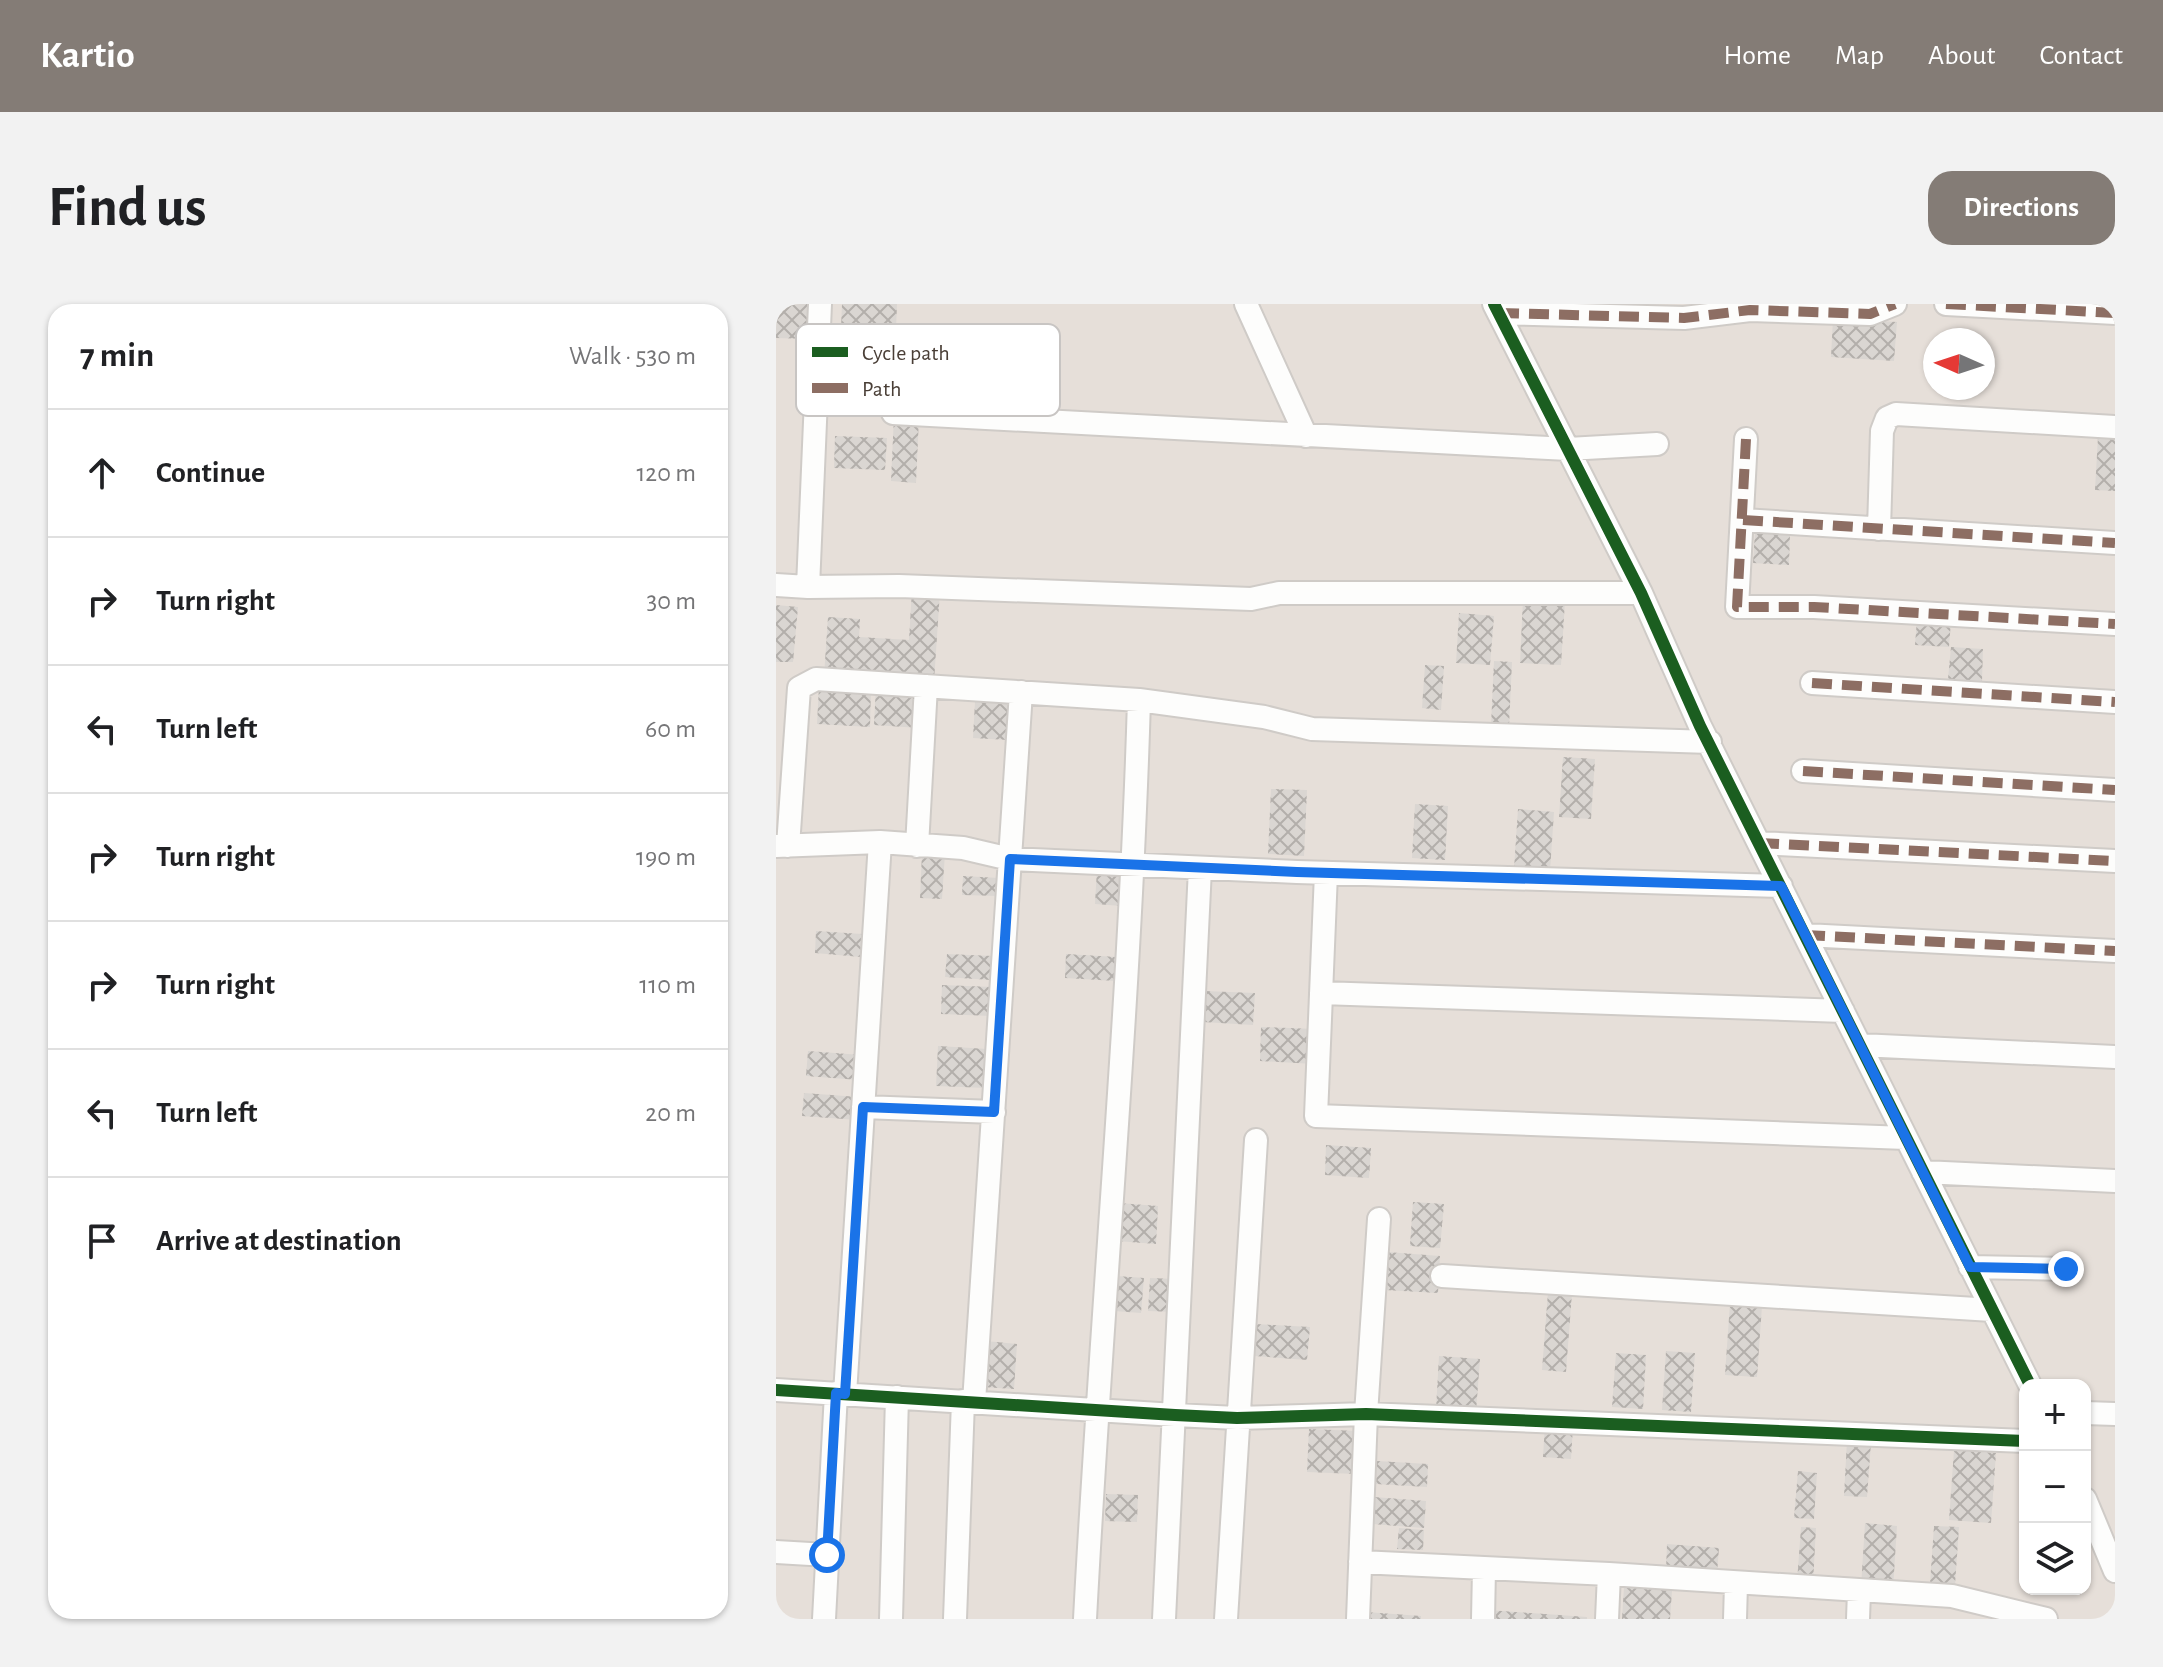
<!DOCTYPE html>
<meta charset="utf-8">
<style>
body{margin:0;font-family:"Alegreya Sans",sans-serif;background:#f2f2f2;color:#202124}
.controls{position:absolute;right:24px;bottom:24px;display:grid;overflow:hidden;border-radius:16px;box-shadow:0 2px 6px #0004}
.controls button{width:72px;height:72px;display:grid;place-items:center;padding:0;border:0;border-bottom:2px solid #e0e0e0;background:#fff;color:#202124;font:40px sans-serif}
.compass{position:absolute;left:1147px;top:24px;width:72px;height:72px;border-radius:50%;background:#fff;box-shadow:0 2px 6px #0004;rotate:273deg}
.stop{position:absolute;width:24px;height:24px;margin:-18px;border:6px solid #1a73e8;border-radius:50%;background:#fff}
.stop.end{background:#1a73e8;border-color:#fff;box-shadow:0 2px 8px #0008}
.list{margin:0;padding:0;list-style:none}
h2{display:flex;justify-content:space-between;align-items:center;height:104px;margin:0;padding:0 32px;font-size:34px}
h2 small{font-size:26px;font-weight:400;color:#757577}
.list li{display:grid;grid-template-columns:52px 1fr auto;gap:24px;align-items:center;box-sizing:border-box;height:128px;padding:0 32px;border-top:2px solid #e0e0e0}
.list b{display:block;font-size:30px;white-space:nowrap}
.list em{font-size:26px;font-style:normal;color:#757577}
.icon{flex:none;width:44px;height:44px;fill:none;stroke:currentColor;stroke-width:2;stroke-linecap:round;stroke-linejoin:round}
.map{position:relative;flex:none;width:1339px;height:1315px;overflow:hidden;border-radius:24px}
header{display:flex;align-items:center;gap:48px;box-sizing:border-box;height:112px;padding:0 40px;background:#847c76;color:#fff}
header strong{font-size:38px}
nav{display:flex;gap:44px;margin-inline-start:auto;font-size:28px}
.intro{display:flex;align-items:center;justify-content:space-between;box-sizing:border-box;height:192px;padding:0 48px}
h1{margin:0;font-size:56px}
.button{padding:20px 36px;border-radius:24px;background:#847c76;color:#fff;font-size:28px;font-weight:700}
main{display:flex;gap:48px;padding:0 48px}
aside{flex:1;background:#fff;border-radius:24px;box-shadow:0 2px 6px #0004}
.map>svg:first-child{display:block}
.residential{fill:#e6dfd9;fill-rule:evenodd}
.building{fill:url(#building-cross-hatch)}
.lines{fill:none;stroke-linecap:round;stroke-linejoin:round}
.minor-casing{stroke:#cfcbc7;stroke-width:26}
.minor{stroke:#fdfdfc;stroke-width:22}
.quiet{stroke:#8d6e63;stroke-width:10;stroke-dasharray:20 10;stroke-linecap:butt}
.cycleway-casing{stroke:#fff;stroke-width:17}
.cycleway{stroke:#1b5e20;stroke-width:12}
.route{stroke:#1a73e8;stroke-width:10}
.key{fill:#fff;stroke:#c8c5c3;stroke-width:2}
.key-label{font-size:22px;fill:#493e36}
</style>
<header>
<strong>Kartio</strong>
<nav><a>Home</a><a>Map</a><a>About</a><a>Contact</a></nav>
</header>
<div class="intro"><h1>Find us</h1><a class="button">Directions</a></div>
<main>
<aside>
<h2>7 min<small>Walk · 530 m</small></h2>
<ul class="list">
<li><svg class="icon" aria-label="ahead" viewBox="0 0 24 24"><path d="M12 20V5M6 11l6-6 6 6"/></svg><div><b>Continue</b></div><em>120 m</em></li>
<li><svg class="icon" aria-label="right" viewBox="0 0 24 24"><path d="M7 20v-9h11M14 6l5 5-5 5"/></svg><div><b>Turn right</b></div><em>30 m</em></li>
<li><svg class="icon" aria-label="left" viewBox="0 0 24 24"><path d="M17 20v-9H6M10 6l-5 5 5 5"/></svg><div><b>Turn left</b></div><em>60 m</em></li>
<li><svg class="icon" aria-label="right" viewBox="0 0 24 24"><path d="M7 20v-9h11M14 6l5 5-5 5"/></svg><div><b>Turn right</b></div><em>190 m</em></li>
<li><svg class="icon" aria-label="right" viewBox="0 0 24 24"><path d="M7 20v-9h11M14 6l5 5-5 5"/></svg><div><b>Turn right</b></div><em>110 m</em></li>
<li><svg class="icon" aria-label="left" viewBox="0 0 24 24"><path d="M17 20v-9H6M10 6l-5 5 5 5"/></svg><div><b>Turn left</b></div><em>20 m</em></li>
<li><svg class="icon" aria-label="arrive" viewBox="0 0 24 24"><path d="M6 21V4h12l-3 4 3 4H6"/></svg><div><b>Arrive at destination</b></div></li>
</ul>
</aside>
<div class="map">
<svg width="1339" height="1315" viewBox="0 0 1339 1315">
<defs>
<pattern id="building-cross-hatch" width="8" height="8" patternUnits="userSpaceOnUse" patternTransform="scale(2)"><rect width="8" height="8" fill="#dad6d2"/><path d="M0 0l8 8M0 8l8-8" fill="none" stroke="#b3afab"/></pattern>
</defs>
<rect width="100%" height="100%" fill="#f2efec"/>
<path class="residential" d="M0 0H1339V1315H0ZM1159 36H1207V84H1159ZM1249 1081H1309V1285H1249Z"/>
<path class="building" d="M0 0H36L34 35 0 34Z
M66 0H121L120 26 65 23Z
M1057 14 1121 18 1118 57 1055 53Z
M118 112 143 114 140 179 115 177Z
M59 132 111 134 109 166 58 164Z
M1322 132 1339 133V187L1319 186Z
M979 228 1014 230 1013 261 977 259Z
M136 285 164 287 158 378 48 372 52 313 84 315 83 333 133 336Z
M747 295 789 297 785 361 744 359Z
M0 301 22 303 17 358H0Z
M683 309 718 312 714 361 680 359Z
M1141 315 1175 317 1173 343 1139 341Z
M1175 343 1207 345 1206 377 1172 375Z
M718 357 736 358 733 423 715 422Z
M649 361 668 362 665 406 646 404Z
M43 382 95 385 94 423 41 420Z
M100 382 144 386 143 424 98 421Z
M199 398 235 400 232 436 197 434Z
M787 453 819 455 815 515 783 513Z
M495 485 531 486 528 552 492 550Z
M639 500 672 502 669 556 636 554Z
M742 505 778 508 774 567 738 565Z
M146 548 169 549 166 595 144 594Z
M321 564 348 566 346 602 319 600Z
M187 572 223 574 222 592 186 591Z
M40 627 86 630 85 653 39 649Z
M171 650 217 652 215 676 169 673Z
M290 650 341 653 340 677 289 674Z
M166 681 217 683 215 712 165 710Z
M428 687 479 689 477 721 427 718Z
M485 723 539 725 538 760 484 757Z
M162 742 212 745 210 784 160 782Z
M32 747 85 751 83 776 30 772Z
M28 789 83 793 82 816 26 812Z
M550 841 595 844 593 874 549 871Z
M637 898 668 900 664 944 634 942Z
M343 899 382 902 380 940 341 937Z
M611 948 664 952 662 989 609 986Z
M341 972 368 974 365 1009 338 1007Z
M374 974 399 975 397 1008 372 1007Z
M772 988 796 989 790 1068 766 1066Z
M954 999 986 1002 981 1073 949 1071Z
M480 1020 534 1023 531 1056 478 1052Z
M210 1037 241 1040 238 1085 206 1083Z
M890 1047 919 1049 915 1108 886 1106Z
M840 1049 870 1051 867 1105 836 1103Z
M663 1052 704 1055 700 1108 660 1105Z
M769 1120 797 1122 795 1155 767 1153Z
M533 1125 582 1127 580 1170 531 1168Z
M1071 1137 1095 1139 1091 1193 1068 1192Z
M1178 1146 1220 1149 1215 1219 1173 1216Z
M601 1157 652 1160 651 1183 600 1180Z
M1022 1167 1041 1169 1038 1215 1018 1214Z
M330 1190 362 1191 361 1218 329 1217Z
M598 1193 650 1197 648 1224 596 1220Z
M1089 1219 1121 1222 1117 1285 1085 1283Z
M1158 1222 1183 1223 1179 1281 1154 1279Z
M1025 1223 1040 1224 1037 1279 1021 1278Z
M623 1224 648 1226 647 1246 621 1245Z
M891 1240 943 1244 941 1270 890 1266Z
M848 1283 896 1287 894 1315H846Z
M712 1306 811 1313V1315H711Z
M590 1308 645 1312V1315H589Z"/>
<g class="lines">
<g class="minor-casing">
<path id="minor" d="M470 0 530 132
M718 0 865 289 924 422 1254 1081
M1170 0 1339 9
M723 9 908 14 974 6 1094 10 1119 0
M117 109 792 145 881 140
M970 135 961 303H1038L1339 320
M967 216 1339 239
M1103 225 1106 127 1111 114 1120 110 1339 123
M0 281 32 283 123 282 475 295 503 289H865
M32 283 44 0
M1036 379 1339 398
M1027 467 1339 486
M983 539 1339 557
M0 542 104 538 187 544 234 555 521 568 1005 582
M12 542 23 384 40 375 363 396 488 413 536 425 934 438
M141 542 150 382
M550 569 540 812 1130 834
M1029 631 1339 647
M545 689 1067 707
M1084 741 1339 753
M87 803 218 808
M1147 868 1339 877
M1194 963 1290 965
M666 972 1216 1006
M0 1086 399 1111 461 1114 590 1110 1249 1137
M69 1090 104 538
M198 1098 245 388
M1309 1109 1339 1110
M1309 1195 1339 1267
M0 1248 51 1251
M584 1258 833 1270 1176 1292 1270 1315
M48 1315 60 1089
M115 1315 121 1093
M179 1315 187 1097
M309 1315C325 1009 354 703 363 396
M388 1315 424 564
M450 1315 480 836
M582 1315 590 1110 603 915
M707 1315 708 1265
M831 1315 833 1270
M959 1315 960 1280
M1082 1315 1083 1287"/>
</g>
<use href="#minor" class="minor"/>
<path class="quiet" d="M1170 0 1339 9
M723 9 908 14 974 6 1094 10 1119 0
M970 135 961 303H1038L1339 320
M967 216 1339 239
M1036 379 1339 398
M1027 467 1339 486
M983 539 1339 557
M1029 631 1339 647"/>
<g class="cycleway-casing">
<path id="cycleway" d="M718 0 865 289 924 422 1254 1081
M0 1086 399 1111 461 1114 590 1110 1249 1137"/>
</g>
<use href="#cycleway" class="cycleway"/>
</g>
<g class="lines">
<path class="route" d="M51 1251 60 1089 69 1090 87 803 218 808 234 555 521 568 1005 582 1194 963 1290 965"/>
</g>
<rect x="20" y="20" width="264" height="92" rx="12" class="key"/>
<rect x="36" y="43" width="36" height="10" fill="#1b5e20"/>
<rect x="36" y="79" width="36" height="10" fill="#8d6e63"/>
<g class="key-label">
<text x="86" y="56">Cycle path</text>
<text x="86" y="92">Path</text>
</g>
</svg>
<div class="controls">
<button>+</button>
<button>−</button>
<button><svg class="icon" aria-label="layers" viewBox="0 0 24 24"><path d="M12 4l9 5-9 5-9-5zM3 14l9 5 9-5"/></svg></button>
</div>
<svg class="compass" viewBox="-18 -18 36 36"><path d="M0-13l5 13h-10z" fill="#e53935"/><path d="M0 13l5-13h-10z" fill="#757577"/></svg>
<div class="stop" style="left:51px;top:1251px"></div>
<div class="stop end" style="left:1290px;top:965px"></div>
</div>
</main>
